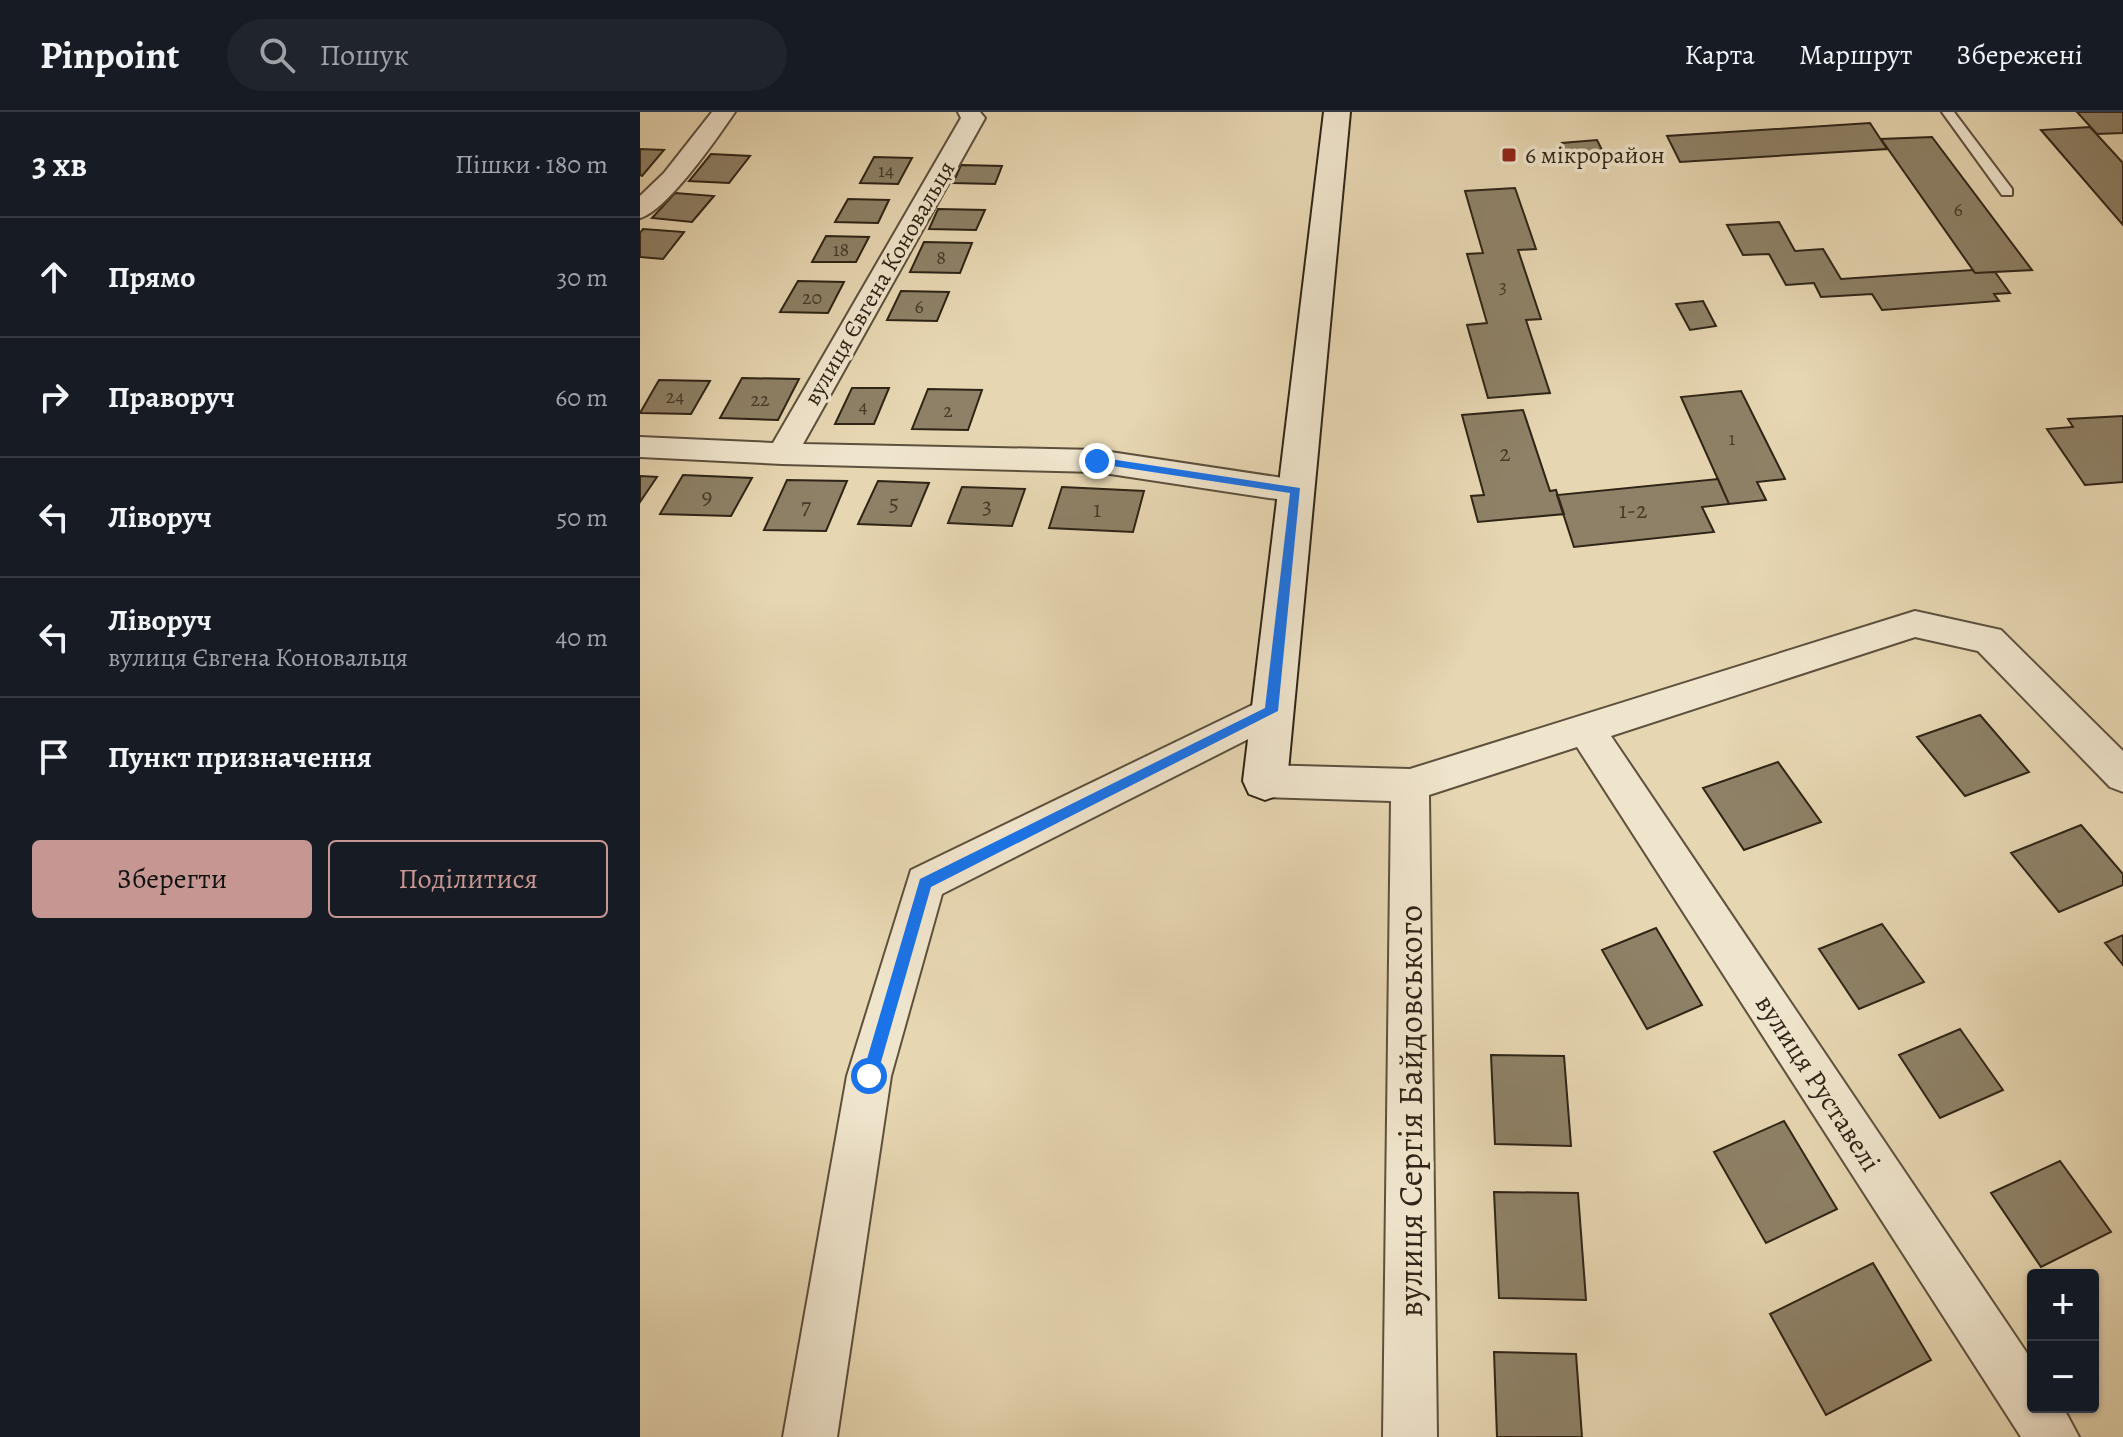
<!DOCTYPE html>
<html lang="uk">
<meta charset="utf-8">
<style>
body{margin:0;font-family:Alegreya,serif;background:#20242c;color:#f1f3f6}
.controls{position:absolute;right:24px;bottom:24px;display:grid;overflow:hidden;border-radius:8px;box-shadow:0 2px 6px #0004}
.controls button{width:72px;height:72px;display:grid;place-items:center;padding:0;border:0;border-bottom:2px solid #363941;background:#171b24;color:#f1f3f6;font:40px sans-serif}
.stop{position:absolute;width:24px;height:24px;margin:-18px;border:6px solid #1a73e8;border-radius:50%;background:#fff}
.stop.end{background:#1a73e8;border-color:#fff;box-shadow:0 2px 8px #0008}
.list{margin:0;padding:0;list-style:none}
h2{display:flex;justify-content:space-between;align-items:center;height:104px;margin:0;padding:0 32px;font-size:34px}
h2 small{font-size:26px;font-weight:400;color:#9ea1a6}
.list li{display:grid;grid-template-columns:52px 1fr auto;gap:24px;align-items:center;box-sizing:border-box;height:120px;padding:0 32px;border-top:2px solid #363941}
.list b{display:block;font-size:30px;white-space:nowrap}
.list p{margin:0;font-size:26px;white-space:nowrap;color:#9ea1a6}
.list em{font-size:26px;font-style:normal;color:#9ea1a6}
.actions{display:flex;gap:16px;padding:24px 32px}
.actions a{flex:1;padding:18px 0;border:2px solid #c59692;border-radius:8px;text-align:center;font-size:28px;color:#c59692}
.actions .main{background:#c59692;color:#111}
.icon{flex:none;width:44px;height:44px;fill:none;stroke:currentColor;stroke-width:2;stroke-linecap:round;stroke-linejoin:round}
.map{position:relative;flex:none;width:1483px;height:1325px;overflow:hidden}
header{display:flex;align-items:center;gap:48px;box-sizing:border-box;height:112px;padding:0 40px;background:#171b24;border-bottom:2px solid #363941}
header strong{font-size:38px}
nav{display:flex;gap:44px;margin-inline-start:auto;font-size:28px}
.search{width:560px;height:72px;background:#20242c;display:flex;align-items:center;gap:20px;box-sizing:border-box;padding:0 28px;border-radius:44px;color:#9ea1a6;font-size:30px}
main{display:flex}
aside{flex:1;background:#171b24}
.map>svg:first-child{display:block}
.building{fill:#8e8167;stroke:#2f2416;stroke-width:2}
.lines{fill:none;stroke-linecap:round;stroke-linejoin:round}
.lane-casing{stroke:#5d503d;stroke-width:4}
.street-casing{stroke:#5d503d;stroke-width:4}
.secondary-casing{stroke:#2f2416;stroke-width:4}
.lane{fill:#efe4cc;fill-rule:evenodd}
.street{fill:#efe4cc;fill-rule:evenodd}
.secondary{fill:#efe4cc;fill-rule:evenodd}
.route{fill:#1a73e8}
.poi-dot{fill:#8f2418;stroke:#efe4cc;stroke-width:3}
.labels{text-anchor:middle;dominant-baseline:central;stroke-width:7;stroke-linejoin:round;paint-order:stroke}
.far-number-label{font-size:20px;fill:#473b2a}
.far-poi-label{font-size:24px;fill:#2f2416;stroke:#efe4cc;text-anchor:start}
.far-street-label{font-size:24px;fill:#2f2416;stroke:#efe4cc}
.number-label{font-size:24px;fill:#473b2a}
.street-label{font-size:28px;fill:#2f2416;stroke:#efe4cc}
.near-street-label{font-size:34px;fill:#2f2416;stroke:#efe4cc}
</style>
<header>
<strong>Pinpoint</strong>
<div class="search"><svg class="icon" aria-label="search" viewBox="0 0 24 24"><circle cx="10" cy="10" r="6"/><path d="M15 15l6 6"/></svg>Пошук</div>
<nav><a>Карта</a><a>Маршрут</a><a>Збережені</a></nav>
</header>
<main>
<aside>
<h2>3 хв<small>Пішки · 180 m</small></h2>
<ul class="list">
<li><svg class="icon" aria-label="ahead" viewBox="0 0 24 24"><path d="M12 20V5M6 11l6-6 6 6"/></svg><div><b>Прямо</b></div><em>30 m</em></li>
<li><svg class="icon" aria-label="right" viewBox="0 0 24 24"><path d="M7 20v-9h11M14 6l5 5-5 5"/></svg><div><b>Праворуч</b></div><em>60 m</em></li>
<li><svg class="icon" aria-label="left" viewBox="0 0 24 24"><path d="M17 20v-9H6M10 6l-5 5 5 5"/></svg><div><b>Ліворуч</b></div><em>50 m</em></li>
<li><svg class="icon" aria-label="left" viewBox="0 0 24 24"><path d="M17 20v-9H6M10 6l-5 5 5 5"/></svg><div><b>Ліворуч</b><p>вулиця Євгена Коновальця</p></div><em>40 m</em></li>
<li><svg class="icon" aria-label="arrive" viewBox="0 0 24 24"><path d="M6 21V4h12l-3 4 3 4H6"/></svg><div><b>Пункт призначення</b></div></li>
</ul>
<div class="actions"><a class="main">Зберегти</a><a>Поділитися</a></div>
</aside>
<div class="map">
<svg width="1483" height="1325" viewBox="0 0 1483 1325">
<rect width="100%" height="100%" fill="#e6d6b1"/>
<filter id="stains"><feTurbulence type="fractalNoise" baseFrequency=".0025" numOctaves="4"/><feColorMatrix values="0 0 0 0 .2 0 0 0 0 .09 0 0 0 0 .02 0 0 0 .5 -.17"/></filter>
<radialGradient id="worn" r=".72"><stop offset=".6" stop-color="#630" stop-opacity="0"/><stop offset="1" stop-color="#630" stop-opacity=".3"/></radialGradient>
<path class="building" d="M1437 0H1483V21L1457 22Z
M1230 11 1247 37 1040 50 1027 24Z
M1450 15 1483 51V113L1401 18Z
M1292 25 1392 158 1335 161 1241 27Z
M957 28 965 44 928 46 922 31Z
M0 37 24 38 2 64 0 63Z
M71 42 110 44 89 71 49 69Z
M234 45 272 46 258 72 220 71Z
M321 53 362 54 355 72 313 71Z
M875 76 896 137 878 138 901 207 886 208 910 281 848 286 827 213 847 211 827 142 843 141 825 79Z
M35 81 74 84 52 110 12 106Z
M208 87 249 88 238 111 195 110Z
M298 97 345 98 336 118 289 117Z
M1139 110 1155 139 1183 137 1201 167 1333 158 1335 161 1355 160 1370 181 1354 182 1359 189 1242 198 1232 182 1181 185 1174 171 1146 173 1129 142 1103 143 1087 113Z
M3 117 44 120 23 147 0 145V121Z
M186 124 229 125 216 150H172Z
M284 130 332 131 320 161 270 160Z
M158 169 204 170 188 201 140 200Z
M261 179 309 180 297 209 247 208Z
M1063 189 1076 214 1050 218 1036 192Z
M102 266 159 267 138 308 80 306Z
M19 268 70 269 51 302 0 301Z
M212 276H249L234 312H195Z
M288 277 342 278 328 318 272 317Z
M1101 279 1145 367 1117 370 1126 388 1089 392 1041 285Z
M883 298 910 379 916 378 924 402 838 410 831 384 844 383 822 303Z
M1483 304V370L1445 373 1407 317 1433 315 1428 307Z
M43 363 112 366 91 404 20 402Z
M0 364 17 365 0 390Z
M1078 367 1089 392 1062 395 1074 420 934 435 917 383Z
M147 368 207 369 186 419 124 418Z
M238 369 289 371 271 414 218 412Z
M322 375 385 377 372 414 308 411Z
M422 375 504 379 493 420 409 416Z
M1340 603 1389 660 1325 684 1277 625Z
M1138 650 1181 710 1104 738 1063 676Z
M1441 713 1483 762V773L1419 800 1371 741Z
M1242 812 1284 870 1219 897 1179 837Z
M1016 816 1062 893 1007 917 962 838Z
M1483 823V853L1465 831Z
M1320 917 1363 978 1300 1006 1259 943Z
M851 943 924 944 931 1034 855 1032Z
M1144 1009 1197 1097 1126 1131 1074 1040Z
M1420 1049 1471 1120 1401 1155 1351 1081Z
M854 1080 938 1081 946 1188 859 1186Z
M1233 1151 1291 1248 1186 1303 1130 1202Z
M854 1240 936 1242 942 1325H857Z"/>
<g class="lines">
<g class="lane-casing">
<path id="lane" d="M1302 0H1314L1372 77V83H1362Z"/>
</g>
<g class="street-casing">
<path id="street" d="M72 0H95C78 25 27 99 0 106V84L24 61Z
M318 0H340L345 6 163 332 457 338 656 368 667 371 672 379 667 387 656 390 457 360 142 352 0 345V325L133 331 321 6Z
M1275 499 1361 518 1483 639V680L1470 675 1338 539 1275 525 971 624 1393 1250V1295H1423L1439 1325H1381L937 635 789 683 797 1325H743L751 689 625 685 612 680 606 669 612 658 625 653 770 657Z
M631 584 644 589 649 599 644 609 302 782 251 964 197 1325H143L207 964 271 758Z"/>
</g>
<g class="secondary-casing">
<path id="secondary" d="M684 0H710L647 669 641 682 625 688 609 682 603 669Z"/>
</g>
<use href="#lane" class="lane"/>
<use href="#street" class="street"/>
<use href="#secondary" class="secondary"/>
</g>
<path class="route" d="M457 345 660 376 638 599 291 775 237 964 229 971 222 964 280 767 625 596 650 381 453 351 451 349Z"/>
<rect class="poi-dot" x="861" y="35" width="16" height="16" rx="4"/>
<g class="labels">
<g class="far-number-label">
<text x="246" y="58">14</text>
<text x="1318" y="97">6</text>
<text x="201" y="137">18</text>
<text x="301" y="145">8</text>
<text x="863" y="174">3</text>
<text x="172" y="185">20</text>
<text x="279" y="194">6</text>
<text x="35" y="284">24</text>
<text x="120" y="287">22</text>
<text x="223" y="294">4</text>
<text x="308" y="298">2</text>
<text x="1092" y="326">1</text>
</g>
<g class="far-poi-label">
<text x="885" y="43">6 мікрорайон</text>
</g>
<g class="far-street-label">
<text transform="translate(239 171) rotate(-60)">вулиця Євгена Коновальця</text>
</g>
<g class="number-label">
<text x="865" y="341">2</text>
<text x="67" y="384">9</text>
<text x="254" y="391">5</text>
<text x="166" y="394">7</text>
<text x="347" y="394">3</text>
<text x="457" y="397">1</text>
<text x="993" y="398">1-2</text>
</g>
<g class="street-label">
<text transform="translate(1178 971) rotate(57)">вулиця Руставелі</text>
</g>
<g class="near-street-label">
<text transform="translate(770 999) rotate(-90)">вулиця Сергія Байдовського</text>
</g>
</g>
<rect width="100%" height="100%" filter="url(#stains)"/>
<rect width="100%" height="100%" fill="url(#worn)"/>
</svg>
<div class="controls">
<button>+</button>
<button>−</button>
</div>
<div class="stop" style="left:229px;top:964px"></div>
<div class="stop end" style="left:457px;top:349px"></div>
</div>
</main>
